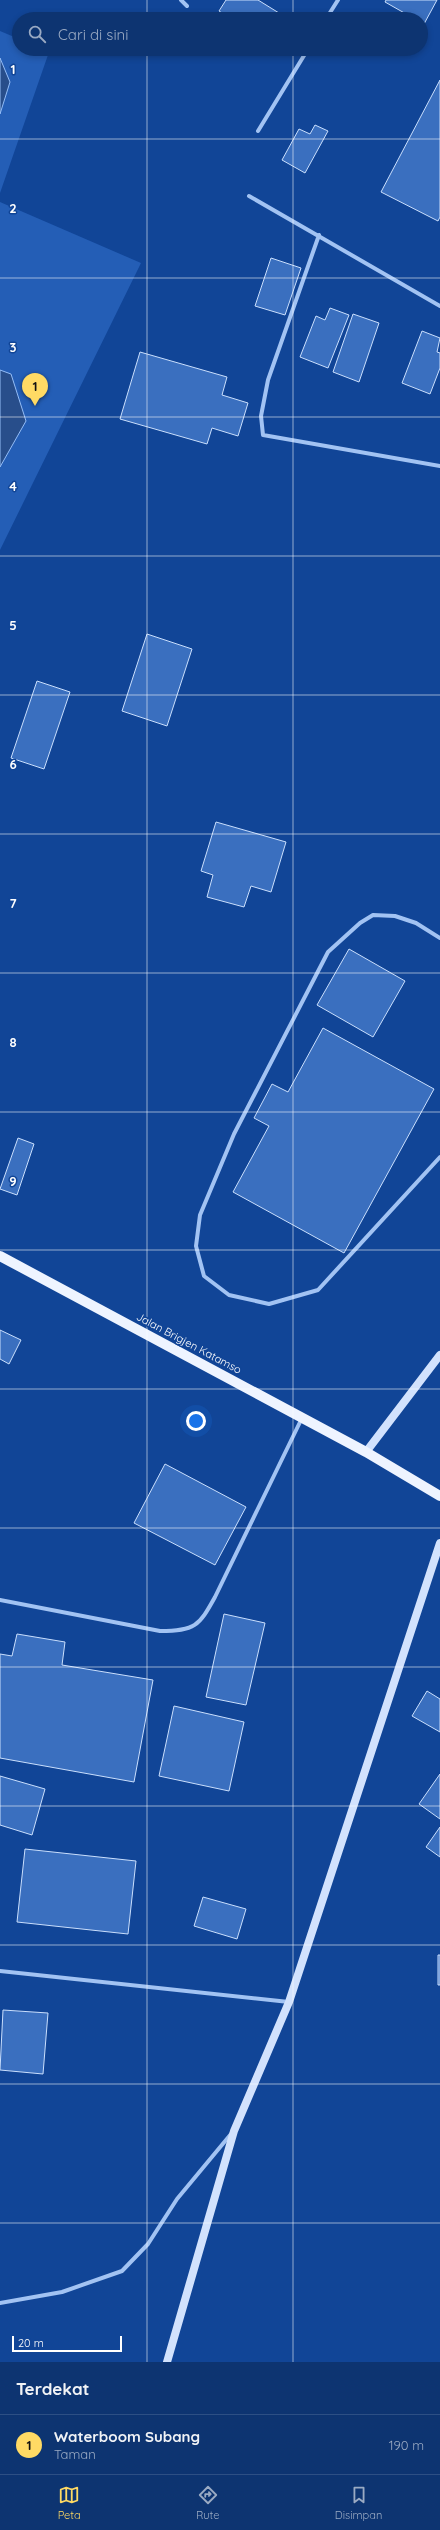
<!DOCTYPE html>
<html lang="id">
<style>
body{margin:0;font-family:Quicksand,sans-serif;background:#1b3f79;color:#f1f3f6}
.scale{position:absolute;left:12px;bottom:10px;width:110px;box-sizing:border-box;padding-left:4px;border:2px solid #fff;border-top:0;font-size:11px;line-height:14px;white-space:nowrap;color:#fff;-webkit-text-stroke:3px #114597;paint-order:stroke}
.you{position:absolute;left:196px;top:1421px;width:14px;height:14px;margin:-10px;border:3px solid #fff;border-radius:50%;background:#1a73e8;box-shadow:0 0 0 6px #1a73e833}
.badge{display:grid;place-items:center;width:26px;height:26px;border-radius:50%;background:#ffda64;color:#111;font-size:13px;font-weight:700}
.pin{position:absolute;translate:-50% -33px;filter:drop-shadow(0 1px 2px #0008)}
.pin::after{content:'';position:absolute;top:21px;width:14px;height:12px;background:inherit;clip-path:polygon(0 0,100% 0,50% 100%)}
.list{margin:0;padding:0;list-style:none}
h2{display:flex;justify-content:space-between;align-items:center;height:52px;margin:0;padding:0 16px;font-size:17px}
h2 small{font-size:13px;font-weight:400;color:#9aaac3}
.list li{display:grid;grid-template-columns:26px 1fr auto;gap:12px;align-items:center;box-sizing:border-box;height:60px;padding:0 16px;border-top:1px solid #2d4f84}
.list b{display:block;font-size:15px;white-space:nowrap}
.list p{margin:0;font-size:13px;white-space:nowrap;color:#9aaac3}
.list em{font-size:13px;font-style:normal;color:#9aaac3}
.icon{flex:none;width:22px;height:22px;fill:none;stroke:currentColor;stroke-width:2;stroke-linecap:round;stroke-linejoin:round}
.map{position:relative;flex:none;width:440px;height:2362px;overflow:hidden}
.search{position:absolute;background:#0d3471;box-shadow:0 2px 6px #0003;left:12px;right:12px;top:12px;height:44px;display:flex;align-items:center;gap:10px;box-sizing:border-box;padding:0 14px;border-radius:22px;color:#9aaac3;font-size:15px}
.sheet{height:112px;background:#0d3471}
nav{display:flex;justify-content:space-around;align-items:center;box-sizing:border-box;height:56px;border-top:1px solid #2d4f84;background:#0d3471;font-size:11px;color:#9aaac3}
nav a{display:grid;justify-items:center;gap:2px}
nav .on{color:#ffda64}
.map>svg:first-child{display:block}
.green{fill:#245eb6}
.water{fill:#284e8b;stroke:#94bdf7}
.building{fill:#3a6fbf;stroke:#cadffd}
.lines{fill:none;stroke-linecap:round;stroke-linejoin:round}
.street{stroke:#a2c3f3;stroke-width:4}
.secondary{stroke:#d2e2fd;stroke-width:8}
.primary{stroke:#eef4ff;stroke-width:10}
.grid{fill:none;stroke:#fff;stroke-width:1;stroke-opacity:0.55}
.labels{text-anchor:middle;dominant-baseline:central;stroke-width:3;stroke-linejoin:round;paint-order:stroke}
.street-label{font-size:11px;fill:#fff;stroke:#114597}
.grid-label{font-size:13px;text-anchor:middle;font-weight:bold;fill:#fff;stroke:#114597;stroke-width:3;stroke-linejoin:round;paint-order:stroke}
</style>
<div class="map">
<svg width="440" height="2362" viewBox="0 0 440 2362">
<rect width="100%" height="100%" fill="#114597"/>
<path class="green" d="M0 31 19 39V49H42L49 52 0 193Z
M0 202 141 263 0 550Z"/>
<path class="water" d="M0 58 10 82 0 114Z
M0 370 11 374 26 421 0 467Z"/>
<path class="building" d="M226 0H258L279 13 275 19H232L219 11Z
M386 0H437L424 24 421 19H415L385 2Z
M375 13 385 19H372Z
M392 49H405L402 55Z
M440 80V217L438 221 381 192Z
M315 125 328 131 305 173 282 160 299 129 310 134Z
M271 258 301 268 285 315 255 306Z
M330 308 349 315 328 368 300 357 316 316 325 320Z
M353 314 379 323 359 382 333 372Z
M422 331 440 338 437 352 440 353V368L430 394 402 383Z
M140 352 227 377 222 395 248 403 238 436 212 428 207 444 120 419Z
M147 634 192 649 167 726 122 711Z
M37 681 70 692 44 769 11 758Z
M216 822 286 842 271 892 251 886 244 907 207 897 213 875 201 871Z
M349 949 405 981 373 1037 317 1005Z
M323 1028 434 1089 344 1253 233 1192 269 1126 254 1118 272 1084 288 1092Z
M18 1138 34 1144 17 1195 0 1189Z
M0 1330 21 1340 9 1364 0 1359Z
M165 1464 246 1507 215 1565 134 1523Z
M224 1614 265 1623 246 1705 206 1697Z
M17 1634 65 1642 62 1665 153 1680 134 1782 0 1758V1654L12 1656Z
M427 1691 440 1699V1732L412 1716Z
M174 1706 244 1722 229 1791 159 1776Z
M440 1774V1819L419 1804Z
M0 1776 45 1789 32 1835 0 1825Z
M440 1827V1857L426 1847Z
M25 1849 136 1861 128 1934 17 1922Z
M203 1897 246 1909 237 1939 194 1926Z
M438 1955H440V1985H438Z
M3 2010 48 2013 43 2074 0 2070Z"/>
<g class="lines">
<path class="street" d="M181 0 187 6
M326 19 338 0
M258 131 308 49
M249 196 440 306
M319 235 268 380 261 416 263 435 440 466
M440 938 416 923 395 916 373 915 360 923 328 952 234 1134 200 1215 196 1246 204 1276 229 1295 269 1304 318 1290 440 1157
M0 1600 160 1631C195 1631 199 1626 215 1597L302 1418
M0 1971 289 2002
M0 2303 62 2292 122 2271 148 2244 177 2199 231 2134"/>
<path class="secondary" d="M366 1452 440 1355
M167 2362 234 2131 289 2002 440 1543"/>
<path class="primary" d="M0 1256 366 1452 440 1496"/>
</g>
<path class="grid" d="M147 0V19M293 0V19M147 49V2362M293 49V2362M0 139H440M0 278H440M0 417H440M0 556H440M0 695H440M0 834H440M0 973H440M0 1112H440M0 1250H440M0 1389H440M0 1528H440M0 1667H440M0 1806H440M0 1945H440M0 2084H440M0 2223H440"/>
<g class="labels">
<g class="street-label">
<text transform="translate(189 1343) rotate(28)">Jalan Brigjen Katamso</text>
</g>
</g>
<g class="grid-label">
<text x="13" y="74">1</text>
<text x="13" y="213">2</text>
<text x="13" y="352">3</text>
<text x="13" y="491">4</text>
<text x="13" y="630">5</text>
<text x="13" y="769">6</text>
<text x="13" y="908">7</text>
<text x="13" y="1047">8</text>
<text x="13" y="1186">9</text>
</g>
</svg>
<div class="scale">20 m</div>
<div class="you"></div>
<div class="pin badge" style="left:35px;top:406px">1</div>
<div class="search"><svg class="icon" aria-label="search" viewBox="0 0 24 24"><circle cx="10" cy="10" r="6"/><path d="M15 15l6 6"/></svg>Cari di sini</div>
</div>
<section class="sheet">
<h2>Terdekat<small></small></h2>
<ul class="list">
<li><span class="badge">1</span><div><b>Waterboom Subang</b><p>Taman</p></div><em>190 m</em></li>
</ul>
</section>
<nav>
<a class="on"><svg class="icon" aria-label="map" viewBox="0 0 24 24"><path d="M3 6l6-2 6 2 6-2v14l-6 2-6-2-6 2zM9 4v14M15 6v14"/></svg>Peta</a>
<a><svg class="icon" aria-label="directions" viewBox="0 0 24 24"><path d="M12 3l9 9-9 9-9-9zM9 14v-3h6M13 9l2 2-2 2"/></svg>Rute</a>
<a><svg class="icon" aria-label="saved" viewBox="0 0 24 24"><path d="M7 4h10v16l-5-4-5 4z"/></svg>Disimpan</a>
</nav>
